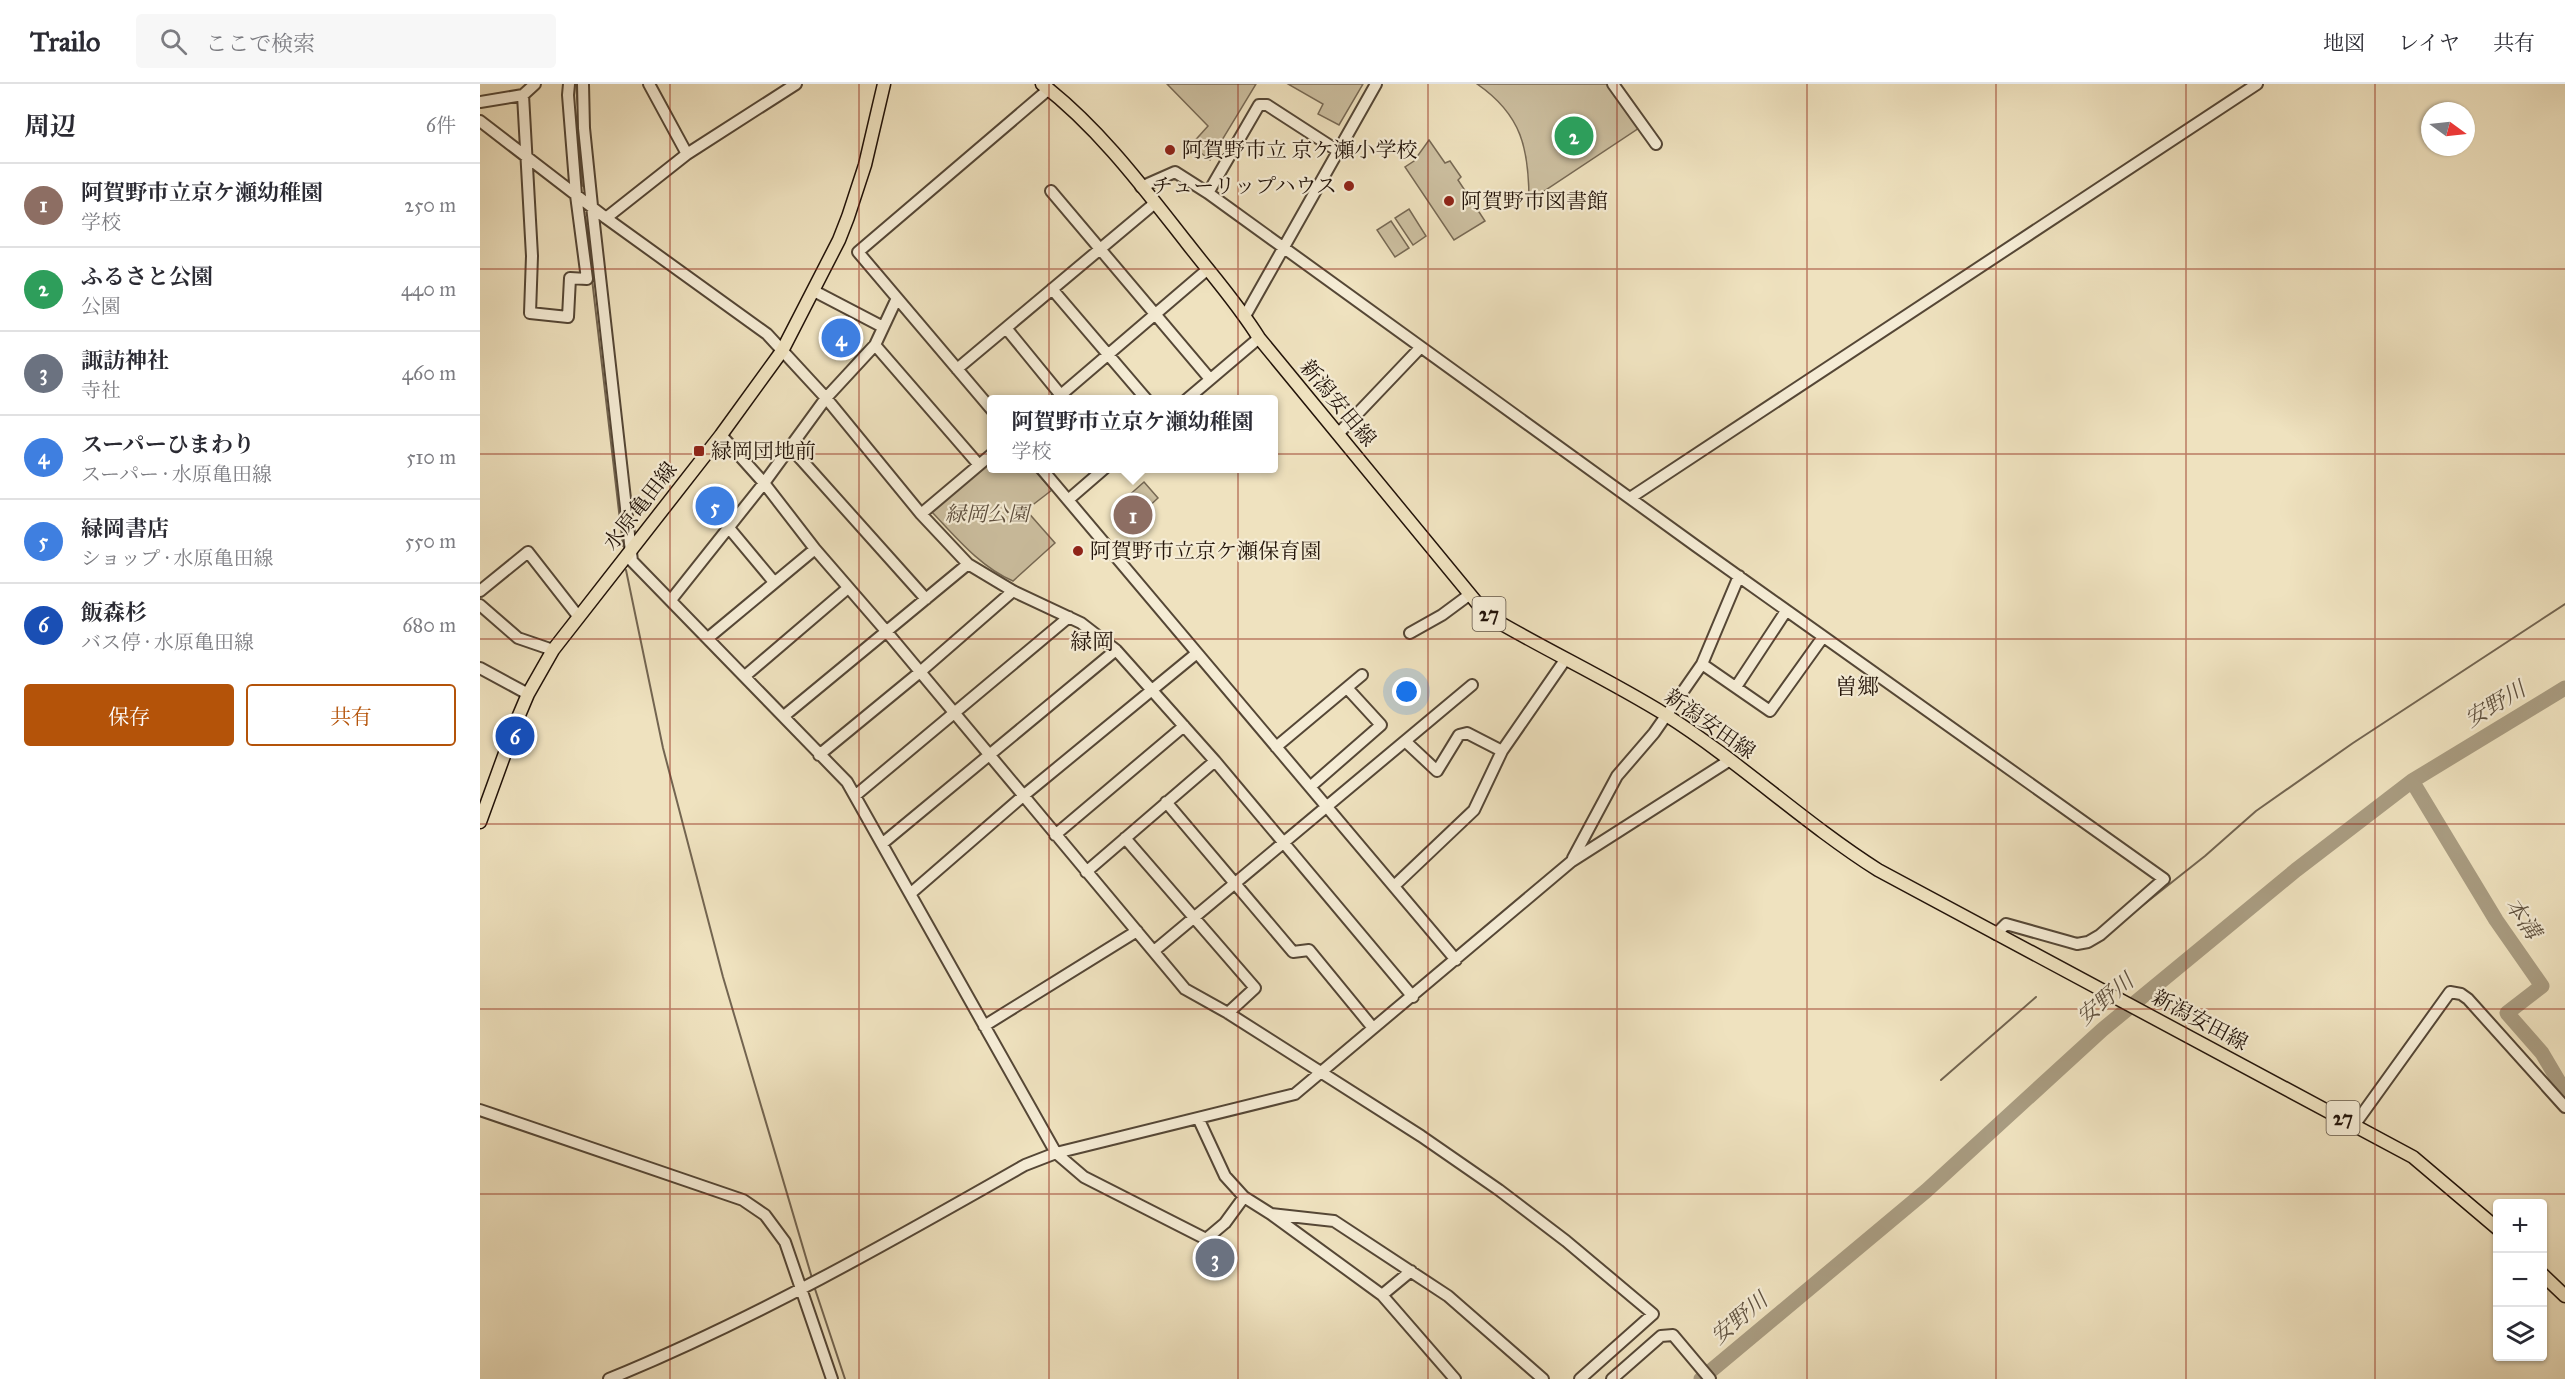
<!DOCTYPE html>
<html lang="ja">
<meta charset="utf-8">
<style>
body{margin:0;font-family:"IM FELL Great Primer","Noto Serif JP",serif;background:#f7f7f7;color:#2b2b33}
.controls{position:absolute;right:18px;bottom:18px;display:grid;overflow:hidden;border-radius:6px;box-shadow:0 2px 4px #0004}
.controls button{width:54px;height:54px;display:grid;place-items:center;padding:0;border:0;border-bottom:2px solid #e1e1e2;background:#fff;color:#2b2b33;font:30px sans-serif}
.compass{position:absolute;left:1941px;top:18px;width:54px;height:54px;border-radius:50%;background:#fff;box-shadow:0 2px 4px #0004;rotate:105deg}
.you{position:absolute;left:927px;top:608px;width:21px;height:21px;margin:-15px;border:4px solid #fff;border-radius:50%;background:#1a73e8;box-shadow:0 0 0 9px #1a73e833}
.badge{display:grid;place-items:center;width:39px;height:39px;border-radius:50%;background:#b45309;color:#fff;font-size:20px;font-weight:700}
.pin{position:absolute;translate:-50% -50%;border:3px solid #fff;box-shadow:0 2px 6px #0006}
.popup{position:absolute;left:507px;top:311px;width:291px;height:78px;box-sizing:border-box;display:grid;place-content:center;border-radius:6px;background:#fff;filter:drop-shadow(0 2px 4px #0005);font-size:20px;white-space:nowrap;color:#7c7c81}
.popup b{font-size:22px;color:#2b2b33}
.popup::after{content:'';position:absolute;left:50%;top:100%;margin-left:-12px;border:12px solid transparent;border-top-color:#fff}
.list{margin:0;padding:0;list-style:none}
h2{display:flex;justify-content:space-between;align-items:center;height:78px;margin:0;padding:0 24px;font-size:26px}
h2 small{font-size:20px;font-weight:400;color:#7c7c81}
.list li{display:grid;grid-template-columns:39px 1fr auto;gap:18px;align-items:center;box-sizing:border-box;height:84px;padding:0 24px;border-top:2px solid #e1e1e2}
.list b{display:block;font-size:22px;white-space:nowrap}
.list p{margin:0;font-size:20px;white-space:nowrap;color:#7c7c81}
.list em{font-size:20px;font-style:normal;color:#7c7c81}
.actions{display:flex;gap:12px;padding:18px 24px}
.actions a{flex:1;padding:14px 0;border:2px solid #b45309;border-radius:6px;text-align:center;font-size:21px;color:#b45309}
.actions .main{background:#b45309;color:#fff}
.icon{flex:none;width:33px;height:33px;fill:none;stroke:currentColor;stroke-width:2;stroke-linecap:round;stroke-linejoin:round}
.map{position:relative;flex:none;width:2085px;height:1295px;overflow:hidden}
header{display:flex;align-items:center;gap:36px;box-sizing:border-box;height:84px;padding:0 30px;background:#fff;border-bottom:2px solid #e1e1e2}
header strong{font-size:28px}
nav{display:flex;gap:33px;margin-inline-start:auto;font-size:21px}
.search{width:420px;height:54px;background:#f7f7f7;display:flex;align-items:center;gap:15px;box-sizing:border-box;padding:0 21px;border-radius:6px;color:#7c7c81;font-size:22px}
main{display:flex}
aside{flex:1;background:#fff}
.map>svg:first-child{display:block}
.green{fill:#ccbfa0;stroke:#776954;stroke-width:1.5}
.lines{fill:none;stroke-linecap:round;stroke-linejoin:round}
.stream{stroke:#736551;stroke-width:2}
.river{stroke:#a99c81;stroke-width:15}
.minor-casing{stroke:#554736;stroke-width:14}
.major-casing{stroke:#221309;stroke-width:15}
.minor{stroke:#f5ecd5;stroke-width:10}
.major{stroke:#efe2bf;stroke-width:12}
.grid{fill:none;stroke:#8f2418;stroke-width:1.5;stroke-opacity:0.55}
.poi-dot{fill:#8f2418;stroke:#f5ecd5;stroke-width:2}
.labels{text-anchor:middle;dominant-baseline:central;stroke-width:4.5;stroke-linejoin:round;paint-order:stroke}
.shield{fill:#f5ecd5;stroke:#615446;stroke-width:1.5}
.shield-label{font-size:20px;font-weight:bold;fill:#221309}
.poi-label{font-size:21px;fill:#221309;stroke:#f5ecd5;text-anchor:start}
.street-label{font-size:21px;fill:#221309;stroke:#f5ecd5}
.park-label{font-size:21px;font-style:italic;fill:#5e4f3e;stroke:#f5ecd5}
.neighbourhood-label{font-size:22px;fill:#221309;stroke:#f5ecd5}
.water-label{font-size:22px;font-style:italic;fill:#5f513f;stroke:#f5ecd5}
</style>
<header>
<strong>Trailo</strong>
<div class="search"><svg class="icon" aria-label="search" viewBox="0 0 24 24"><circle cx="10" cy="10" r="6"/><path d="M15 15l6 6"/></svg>ここで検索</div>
<nav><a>地図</a><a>レイヤ</a><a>共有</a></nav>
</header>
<main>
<aside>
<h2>周辺<small>6件</small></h2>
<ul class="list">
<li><span class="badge" style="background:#8d6e63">1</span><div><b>阿賀野市立京ケ瀬幼稚園</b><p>学校</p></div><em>250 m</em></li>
<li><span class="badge" style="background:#2e9e5b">2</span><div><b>ふるさと公園</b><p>公園</p></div><em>440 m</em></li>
<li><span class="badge" style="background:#6b7280">3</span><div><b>諏訪神社</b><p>寺社</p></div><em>460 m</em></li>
<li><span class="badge" style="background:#3f7fe0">4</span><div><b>スーパーひまわり</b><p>スーパー · 水原亀田線</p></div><em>510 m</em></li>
<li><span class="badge" style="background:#3f7fe0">5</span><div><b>緑岡書店</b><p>ショップ · 水原亀田線</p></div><em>550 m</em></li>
<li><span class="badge" style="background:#1a4fb4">6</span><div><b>飯森杉</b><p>バス停 · 水原亀田線</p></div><em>680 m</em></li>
</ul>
<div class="actions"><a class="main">保存</a><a>共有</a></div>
</aside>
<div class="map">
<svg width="2085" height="1295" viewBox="0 0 2085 1295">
<rect width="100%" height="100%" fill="#efe2bf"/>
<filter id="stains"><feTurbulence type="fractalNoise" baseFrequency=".00333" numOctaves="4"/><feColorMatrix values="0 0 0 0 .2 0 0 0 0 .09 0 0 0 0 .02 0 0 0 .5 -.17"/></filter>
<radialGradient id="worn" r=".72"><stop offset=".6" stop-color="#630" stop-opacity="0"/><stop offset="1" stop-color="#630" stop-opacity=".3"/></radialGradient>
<path class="green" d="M687 0H776L730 76 711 61 728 42Z
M808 0H883L859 41 838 30 843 20Z
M997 0H1129L1159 44 1049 117C1049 65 1042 31 997 0Z
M949 56 965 79 970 77 981 93 978 96 1005 137 974 156 925 83 934 77Z
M929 125 946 152 933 161 915 134Z
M911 137 929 164 915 173 897 146Z
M512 375V384L553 385 572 406 546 426 575 459 533 497C500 483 475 452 451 427Z
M664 398 678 414 664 427 670 436 661 443 646 425V414Z"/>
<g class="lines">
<path class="stream" d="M96 0 99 36
M99 51 102 102
M105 133 108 163
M112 195 143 462
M146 486 183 664 243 893 332 1194
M1653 829 1725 772 1776 727 1873 659 2085 520
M1461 996 1556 913
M334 1202 365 1295"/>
<path class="river" d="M1932 697 2016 836 2062 902 2027 929 2062 969 2085 1008
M1221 1295 1446 1107 1622 946 1816 786 1932 697 2085 604"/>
<g class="minor-casing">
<path id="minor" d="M103 0 104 44 112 122 152 477 367 698 576 1069 604 1093 726 1155 745 1139 764 1113
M169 0 207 70
M1133 0 1176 60
M43 11 52 172 50 229 88 233 90 194 107 195 96 111 88 11 89 0
M0 18 43 11 55 0
M0 37 126 134 287 250 346 314 441 430 488 480 533 507 601 539 636 566 735 677 933 913
M661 103 695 88 728 109 1216 462 1684 795 1620 851 1608 858 1597 860 1526 840 1516 850
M571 107 730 295
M728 109 779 21H787L858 67
M126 134 207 70 316 0
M572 205 667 316
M334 207 403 243
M765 232 896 0
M526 244 584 315
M395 261 499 381
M477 285 675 119
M575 316 728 185
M706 316 779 254
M512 326 378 168 569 5
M859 349 940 264
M241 351 284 399 335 465 406 547 705 905 748 929 941 1052 1019 1106 1086 1157 1173 1230 1100 1295
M310 363 446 515
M561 384 976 876
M1150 414 1777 0
M588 416 625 384
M441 430 512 370
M249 444 294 498
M0 507 48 468 98 532
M191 516 284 399 346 314 395 261 417 214
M0 521 38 554 73 566
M930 549 962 531 989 511
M228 554 335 465
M1222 580 1290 627 1343 553
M0 584 48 610
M265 592 368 504
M1256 603 1306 527
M304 632 488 480
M925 657 957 687 979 651 987 649 1022 667
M796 663 882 591
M339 671 440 588 533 507
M830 703 901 641 868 605
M376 711 589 533
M686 718 813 868 829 866 893 944
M575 751 704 642
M645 754 775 904 748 929
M403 759 636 566
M1093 774 1137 692 1174 649 1222 580 1259 492
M606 788 735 677
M914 802 994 726 1022 667 1085 576
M430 810 543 712 717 569
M674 867 992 601
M504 942 657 847
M0 1026 263 1116 285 1131 305 1158 352 1295
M719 1036 745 1092 764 1113 791 1130 854 1137 968 1212 1063 1295
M1875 1040 1970 908 1981 910 1988 915 2085 1023
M791 1130 902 1211 975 1295
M902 1211 931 1187
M129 1295C273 1236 410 1158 545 1081L576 1069 815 1010 1092 777 1250 676
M1132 1295 1181 1252 1193 1251 1230 1295"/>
</g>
<g class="major-casing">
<path id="major" d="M562 0C619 44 663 103 707 159 731 190 758 220 779 254L1002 525 1022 540C1076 571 1133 598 1186 631 1260 678 1324 739 1398 786L1933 1073 2018 1145
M0 738 37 636 48 610 73 566 241 351 302 267 359 156 368 133 385 81 404 0
M2062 1190 2085 1212"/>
</g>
<use href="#minor" class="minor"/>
<use href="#major" class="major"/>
</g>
<path class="grid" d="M190 0V1295M379 0V1295M569 0V1295M758 0V1295M948 0V1295M1137 0V1295M1327 0V1295M1516 0V1295M1706 0V1295M1895 0V1295M0 185H2085M0 370H2085M0 555H2085M0 740H2085M0 925H2085M0 1110H2085"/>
<g class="poi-dot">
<circle cx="690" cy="66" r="6"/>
<circle cx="869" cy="102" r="6"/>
<circle cx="969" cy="117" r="6"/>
<rect x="213" y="361" width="12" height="12" rx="3"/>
<circle cx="598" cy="467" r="6"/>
</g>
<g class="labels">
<g class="shield">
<rect x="992.5" y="513" width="33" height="34" rx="4.5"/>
<rect x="1846.5" y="1017" width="33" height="34" rx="4.5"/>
</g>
<g class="shield-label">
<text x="1009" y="530">27</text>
<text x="1863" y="1034">27</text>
</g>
<g class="poi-label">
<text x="702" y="66">阿賀野市立 京ケ瀬小学校</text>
<text x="857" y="102" text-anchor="end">チューリップハウス</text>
<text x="981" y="117">阿賀野市図書館</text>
<text x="231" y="367">緑岡団地前</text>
<text x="610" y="467">阿賀野市立京ケ瀬保育園</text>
</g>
<g class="street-label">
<text transform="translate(858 319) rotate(50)">新潟安田線</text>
<text transform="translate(160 422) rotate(-52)">水原亀田線</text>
<text transform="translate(1230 640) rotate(35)">新潟安田線</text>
<text transform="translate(1720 936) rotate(28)">新潟安田線</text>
</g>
<g class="park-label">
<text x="507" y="430">緑岡公園</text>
</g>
<g class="neighbourhood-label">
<text x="612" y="557">緑岡</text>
<text x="1377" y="602">曽郷</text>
</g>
<g class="water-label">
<text transform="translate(2015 620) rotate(-31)">安野川</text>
<text transform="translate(2043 834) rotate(56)">本溝</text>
<text transform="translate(1625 915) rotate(-40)">安野川</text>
<text transform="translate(1259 1234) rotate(-40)">安野川</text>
</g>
</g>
<rect width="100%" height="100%" filter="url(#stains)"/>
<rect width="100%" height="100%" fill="url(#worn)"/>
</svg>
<div class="controls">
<button>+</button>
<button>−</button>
<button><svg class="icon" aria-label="layers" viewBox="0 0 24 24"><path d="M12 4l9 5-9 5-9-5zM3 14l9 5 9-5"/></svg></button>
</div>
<svg class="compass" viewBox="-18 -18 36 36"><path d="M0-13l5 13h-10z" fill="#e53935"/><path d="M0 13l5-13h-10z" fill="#7c7c81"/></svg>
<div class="you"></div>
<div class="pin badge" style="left:653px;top:431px;background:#8d6e63">1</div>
<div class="popup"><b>阿賀野市立京ケ瀬幼稚園</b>学校</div>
<div class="pin badge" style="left:1094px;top:52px;background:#2e9e5b">2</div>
<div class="pin badge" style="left:735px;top:1174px;background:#6b7280">3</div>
<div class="pin badge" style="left:361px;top:254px;background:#3f7fe0">4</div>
<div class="pin badge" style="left:235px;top:422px;background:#3f7fe0">5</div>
<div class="pin badge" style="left:35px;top:652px;background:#1a4fb4">6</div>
</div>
</main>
